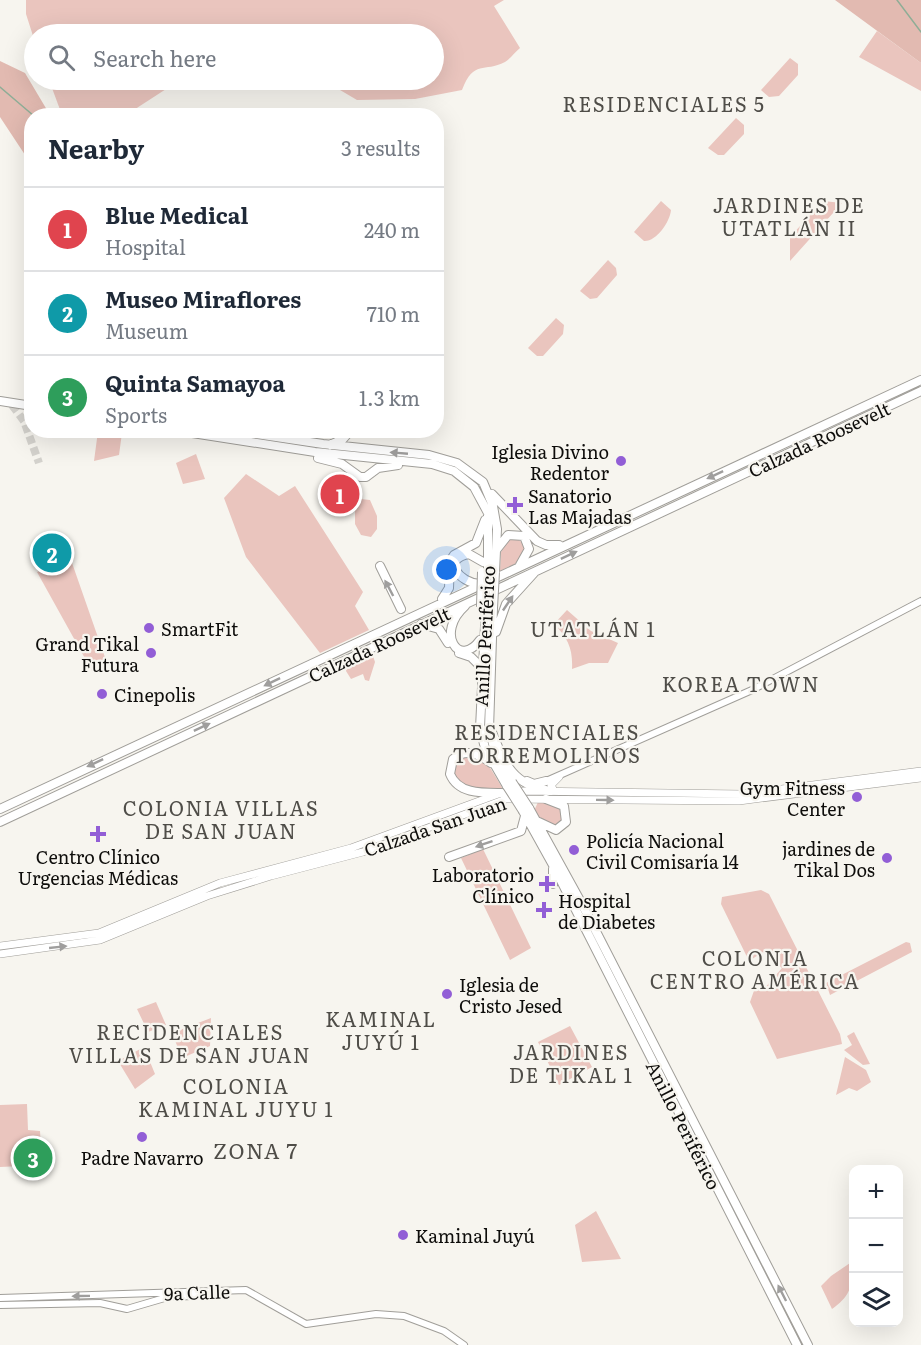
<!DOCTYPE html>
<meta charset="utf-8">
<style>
body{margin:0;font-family:Literata,serif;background:#f2f2f3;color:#1f2937}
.controls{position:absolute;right:18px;bottom:18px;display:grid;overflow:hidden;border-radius:12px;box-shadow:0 6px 24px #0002}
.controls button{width:54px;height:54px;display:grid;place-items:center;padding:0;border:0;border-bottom:2px solid #e0e1e3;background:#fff;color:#1f2937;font:30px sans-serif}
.you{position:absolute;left:447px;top:570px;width:21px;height:21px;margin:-15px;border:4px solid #fff;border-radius:50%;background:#1a73e8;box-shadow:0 0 0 9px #1a73e833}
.badge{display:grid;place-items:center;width:39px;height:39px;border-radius:50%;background:#925ed6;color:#fff;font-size:20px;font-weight:700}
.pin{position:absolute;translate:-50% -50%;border:3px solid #fff;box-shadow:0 2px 6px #0006}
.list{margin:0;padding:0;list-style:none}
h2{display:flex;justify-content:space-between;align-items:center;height:78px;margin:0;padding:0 24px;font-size:26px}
h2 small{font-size:20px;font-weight:400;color:#747a83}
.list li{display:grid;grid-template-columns:39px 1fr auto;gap:18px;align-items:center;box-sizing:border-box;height:84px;padding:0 24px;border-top:2px solid #e0e1e3}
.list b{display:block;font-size:22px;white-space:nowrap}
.list p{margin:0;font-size:20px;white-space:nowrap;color:#747a83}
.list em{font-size:20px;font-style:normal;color:#747a83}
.icon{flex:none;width:33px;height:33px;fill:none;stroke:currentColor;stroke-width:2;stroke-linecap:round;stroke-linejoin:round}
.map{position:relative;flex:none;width:921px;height:1345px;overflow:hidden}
.search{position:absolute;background:#fff;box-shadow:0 6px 24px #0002;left:24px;top:24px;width:420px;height:66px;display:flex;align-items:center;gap:15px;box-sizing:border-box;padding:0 21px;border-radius:33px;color:#747a83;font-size:22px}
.panel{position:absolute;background:#fff;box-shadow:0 6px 24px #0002;left:24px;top:108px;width:420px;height:330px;border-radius:24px}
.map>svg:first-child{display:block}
.green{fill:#eac5be}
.forest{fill:#e2bab1}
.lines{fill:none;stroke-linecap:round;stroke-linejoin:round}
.stream{stroke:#8ead96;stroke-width:1.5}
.highway-tunnel{stroke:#d4d2cd;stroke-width:8;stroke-dasharray:8 4;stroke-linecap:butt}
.secondary-casing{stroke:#a09e99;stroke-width:8}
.primary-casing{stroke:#a09e99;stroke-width:8}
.highway-casing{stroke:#a09e99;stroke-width:10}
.secondary{stroke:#fff;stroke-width:6}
.primary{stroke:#fff;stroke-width:7}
.highway{stroke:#fff;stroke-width:8}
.highway-bridge-casing{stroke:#a09e99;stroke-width:10;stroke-linecap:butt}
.highway-bridge{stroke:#fff;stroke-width:8}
.oneway{fill:#9f9e9d}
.poi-dot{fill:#925ed6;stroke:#f7f5ef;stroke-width:2}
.labels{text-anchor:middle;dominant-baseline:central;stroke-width:4.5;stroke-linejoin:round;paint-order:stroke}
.street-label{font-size:18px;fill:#0e0d0b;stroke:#f7f5ef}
.poi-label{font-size:18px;fill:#0e0d0b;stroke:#f7f5ef;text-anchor:start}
.neighbourhood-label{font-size:20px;letter-spacing:1.5px;fill:#4f4d48;stroke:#f7f5ef}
.quarter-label{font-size:21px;letter-spacing:1.5px;fill:#4f4d48;stroke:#f7f5ef}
</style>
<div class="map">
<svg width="921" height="1345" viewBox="0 0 921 1345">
<rect width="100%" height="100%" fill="#f7f5ef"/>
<path class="green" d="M26 0H504L494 6 520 48C515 52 510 59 505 62 484 73 474 59 462 90L415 99 357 100 323 80H434V34H34V39L26 14Z
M877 31 921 63V91L859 57Z
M790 58 798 64V75L779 96 769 97 761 90Z
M49 80H180L126 115H62Z
M736 118 744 125V134L724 155H718L708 148Z
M661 201 671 210C670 222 656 242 644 241L634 232Z
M823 201 842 203 790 261V237Z
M608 260 616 268 617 275 597 298 590 299 580 291Z
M556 318 564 325 563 334 543 356H537L528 348Z
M98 431 122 433 119 455 94 461Z
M196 454 205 479 183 484 176 463Z
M246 474 279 496 295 486 363 592 355 606 369 630 320 653 246 557 224 498Z
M361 499 370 500 377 516V529L371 537 361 535 355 524V507Z
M516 538 523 543 525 550 517 563 500 571 501 552 509 540Z
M71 560 108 666 92 671 37 572Z
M567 610 591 631 618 643 608 663H589L572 669C573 649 568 638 554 624Z
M366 654 373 656 375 662 369 681 365 680 363 674 351 679 346 671V666Z
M470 756 489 766 503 789C485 791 441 787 458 759Z
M546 801 559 806 565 818 556 827 539 818 534 811 538 802Z
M483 849 531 948 510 960 461 858Z
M761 890 769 894 840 1034 842 1044 777 1059 750 1002 756 985 764 989 782 968 763 952 749 961 721 904 722 897Z
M906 942 910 943 912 952 830 995 826 983Z
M156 1002 166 1025 148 1032 137 1009Z
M211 1018 210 1046 182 1058 172 1033Z
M570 1026 592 1067 559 1085 538 1042Z
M854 1032 870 1064 863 1065 844 1050 852 1045 847 1036Z
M144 1047 155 1074 135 1089 118 1061Z
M845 1057 866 1070 871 1082 857 1091 849 1088 836 1095Z
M27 1104 28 1130 40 1131 41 1151 23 1150 22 1166 0 1167V1105Z
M596 1211 621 1259 582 1262 575 1225Z
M853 1261C854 1283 851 1296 832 1309L821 1286 831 1276Z"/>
<path class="forest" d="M835 0H921V63Z
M0 61 25 73 50 115 32 116 31 164 0 117Z"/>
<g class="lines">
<path class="stream" d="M897 0 921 32
M0 87 34 116"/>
<path class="highway-tunnel" d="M12 405 24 421 39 463"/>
<g class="secondary-casing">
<path id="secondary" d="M544 782 752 690 921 601
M0 1298 246 1290 306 1324 376 1314 404 1316 444 1331 464 1345
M0 1305 100 1303 127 1309 168 1297 219 1295"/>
</g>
<g class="primary-casing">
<path id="primary" d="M554 791 551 785 559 777
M0 946 99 933 220 883 351 848 501 793 524 791 742 794 921 771
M0 954 100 940 207 896 271 876 363 852 506 799 739 801 921 778"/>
</g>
<g class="highway-casing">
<path id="highway" d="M0 401 32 406
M138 430 139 431
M173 430 315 452 432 464 454 471 474 487 488 513V572
M229 430 323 444 429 455 457 463 483 482 493 506 497 529 495 572
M330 445 343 439 351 430
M318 458 342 464 360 477H366L378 468 398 465
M492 494 537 541 546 545H559
M497 549 508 535 524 536 529 549 520 565
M380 566 401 609
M480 584C459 583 441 559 469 554L483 562
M442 599 449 588 450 561 454 555 476 543 485 520
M465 606C435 633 459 669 480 640
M486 606 480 728 485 748 507 786
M493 608 489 729 496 755 512 782
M421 624 439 629 448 643
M496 632 506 604 534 573
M459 653 471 657 479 665
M492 732C505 765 513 785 550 791
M491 763C479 754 466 748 453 759L450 774C458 794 482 793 501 793
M527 781 534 784 546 781
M529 808 583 906 808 1345
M0 809 921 380
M523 811 553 865 797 1345
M0 822 921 391
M539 822 556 830 566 822 564 806 546 799
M449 857 521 831 525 816
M553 884V869"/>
</g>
<use href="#secondary" class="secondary"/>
<use href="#primary" class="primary"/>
<use href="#highway" class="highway"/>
<g class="highway-bridge-casing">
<path id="highway-bridge" d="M481 607 482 572
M493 608 495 572
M512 782 529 808
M507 786 523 811"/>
</g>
<use href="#highway-bridge" class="highway-bridge"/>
</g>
<defs><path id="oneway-solid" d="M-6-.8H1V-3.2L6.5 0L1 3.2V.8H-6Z" transform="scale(1.5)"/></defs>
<g class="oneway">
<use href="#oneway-solid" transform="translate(399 453) rotate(-175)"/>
<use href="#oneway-solid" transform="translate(715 475) rotate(155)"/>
<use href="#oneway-solid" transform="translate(569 555) rotate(-25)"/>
<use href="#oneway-solid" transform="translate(389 588) rotate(-118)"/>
<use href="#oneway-solid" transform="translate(508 603) rotate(-56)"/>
<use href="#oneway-solid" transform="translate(272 682) rotate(154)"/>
<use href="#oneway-solid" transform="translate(202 727) rotate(-25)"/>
<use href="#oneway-solid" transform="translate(95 763) rotate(155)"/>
<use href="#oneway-solid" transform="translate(605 800) rotate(1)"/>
<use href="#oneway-solid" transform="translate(484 844) rotate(161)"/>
<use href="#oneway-solid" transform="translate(58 947) rotate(-6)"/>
<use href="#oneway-solid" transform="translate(782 1293) rotate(-117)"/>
<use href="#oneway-solid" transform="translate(81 1296) rotate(179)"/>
</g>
<g class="poi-dot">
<circle cx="621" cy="461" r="6"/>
<path d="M512 496h6v6h6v6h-6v6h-6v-6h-6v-6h6z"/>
<circle cx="149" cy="628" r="6"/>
<circle cx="151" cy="653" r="6"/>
<circle cx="102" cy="694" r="6"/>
<circle cx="857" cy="797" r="6"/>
<path d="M95 825h6v6h6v6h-6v6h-6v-6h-6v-6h6z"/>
<circle cx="574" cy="850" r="6"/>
<circle cx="887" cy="858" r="6"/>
<path d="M544 875h6v6h6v6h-6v6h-6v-6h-6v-6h6z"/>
<path d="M541 901h6v6h6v6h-6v6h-6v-6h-6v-6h6z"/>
<circle cx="447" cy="994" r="6"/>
<circle cx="142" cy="1137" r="6"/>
<circle cx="403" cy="1235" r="6"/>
</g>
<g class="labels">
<g class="street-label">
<text transform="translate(819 439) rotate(-25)">Calzada Roosevelt</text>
<text transform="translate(484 636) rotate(-87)">Anillo Periférico</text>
<text transform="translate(379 644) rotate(-25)">Calzada Roosevelt</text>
<text transform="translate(435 826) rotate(-19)">Calzada San Juan</text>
<text transform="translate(684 1125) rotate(63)">Anillo Periférico</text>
<text transform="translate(197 1292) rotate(-2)">9a Calle</text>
</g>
<g class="poi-label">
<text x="609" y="451" text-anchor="end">Iglesia Divino<tspan x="609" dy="21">Redentor</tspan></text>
<text x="528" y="495">Sanatorio<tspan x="528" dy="21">Las Majadas</tspan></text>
<text x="161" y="628">SmartFit</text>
<text x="139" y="643" text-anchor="end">Grand Tikal<tspan x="139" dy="21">Futura</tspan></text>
<text x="114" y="694">Cinepolis</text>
<text x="845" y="787" text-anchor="end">Gym Fitness<tspan x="845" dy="21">Center</tspan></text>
<text x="586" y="840">Policía Nacional<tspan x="586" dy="21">Civil Comisaría 14</tspan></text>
<text x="875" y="848" text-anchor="end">jardines de<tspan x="875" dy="21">Tikal Dos</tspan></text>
<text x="98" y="856" text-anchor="middle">Centro Clínico<tspan x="98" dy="21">Urgencias Médicas</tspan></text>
<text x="534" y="874" text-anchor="end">Laboratorio<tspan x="534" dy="21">Clínico</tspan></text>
<text x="558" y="900">Hospital<tspan x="558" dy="21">de Diabetes</tspan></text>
<text x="459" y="984">Iglesia de<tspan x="459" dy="21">Cristo Jesed</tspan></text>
<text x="142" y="1157" text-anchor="middle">Padre Navarro</text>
<text x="415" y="1235">Kaminal Juyú</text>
</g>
<g class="neighbourhood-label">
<text x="664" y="103">RESIDENCIALES 5</text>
<text x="789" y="204">JARDINES DE<tspan x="789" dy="23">UTATLÁN II</tspan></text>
<text x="593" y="628">UTATLÁN 1</text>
<text x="741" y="683">KOREA TOWN</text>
<text x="547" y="731">RESIDENCIALES<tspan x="547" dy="23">TORREMOLINOS</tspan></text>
<text x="221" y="807">COLONIA VILLAS<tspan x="221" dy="23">DE SAN JUAN</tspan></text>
<text x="755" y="957">COLONIA<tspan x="755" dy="23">CENTRO AMÉRICA</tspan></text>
<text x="381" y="1018">KAMINAL<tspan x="381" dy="23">JUYÚ 1</tspan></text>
<text x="190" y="1031">RECIDENCIALES<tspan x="190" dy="23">VILLAS DE SAN JUAN</tspan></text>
<text x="571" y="1051">JARDINES<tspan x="571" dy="23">DE TIKAL 1</tspan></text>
<text x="236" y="1085">COLONIA<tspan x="236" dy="23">KAMINAL JUYU 1</tspan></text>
</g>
<g class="quarter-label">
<text x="256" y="1149">ZONA 7</text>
</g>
</g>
</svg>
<div class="controls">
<button>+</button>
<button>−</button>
<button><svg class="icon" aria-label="layers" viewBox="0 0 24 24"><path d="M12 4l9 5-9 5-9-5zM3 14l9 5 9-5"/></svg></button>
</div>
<div class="you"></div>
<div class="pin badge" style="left:340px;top:494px;background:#e0444e">1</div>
<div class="pin badge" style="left:52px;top:553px;background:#0f9aa8">2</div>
<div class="pin badge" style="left:33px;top:1158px;background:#2e9e5b">3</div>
<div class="search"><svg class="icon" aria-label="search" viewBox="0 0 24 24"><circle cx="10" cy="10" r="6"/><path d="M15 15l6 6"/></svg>Search here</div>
<section class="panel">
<h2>Nearby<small>3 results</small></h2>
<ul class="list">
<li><span class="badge" style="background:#e0444e">1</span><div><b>Blue Medical</b><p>Hospital</p></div><em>240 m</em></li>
<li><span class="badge" style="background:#0f9aa8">2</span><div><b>Museo Miraflores</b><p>Museum</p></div><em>710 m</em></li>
<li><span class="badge" style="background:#2e9e5b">3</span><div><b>Quinta Samayoa</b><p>Sports</p></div><em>1.3 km</em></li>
</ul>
</section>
</div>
